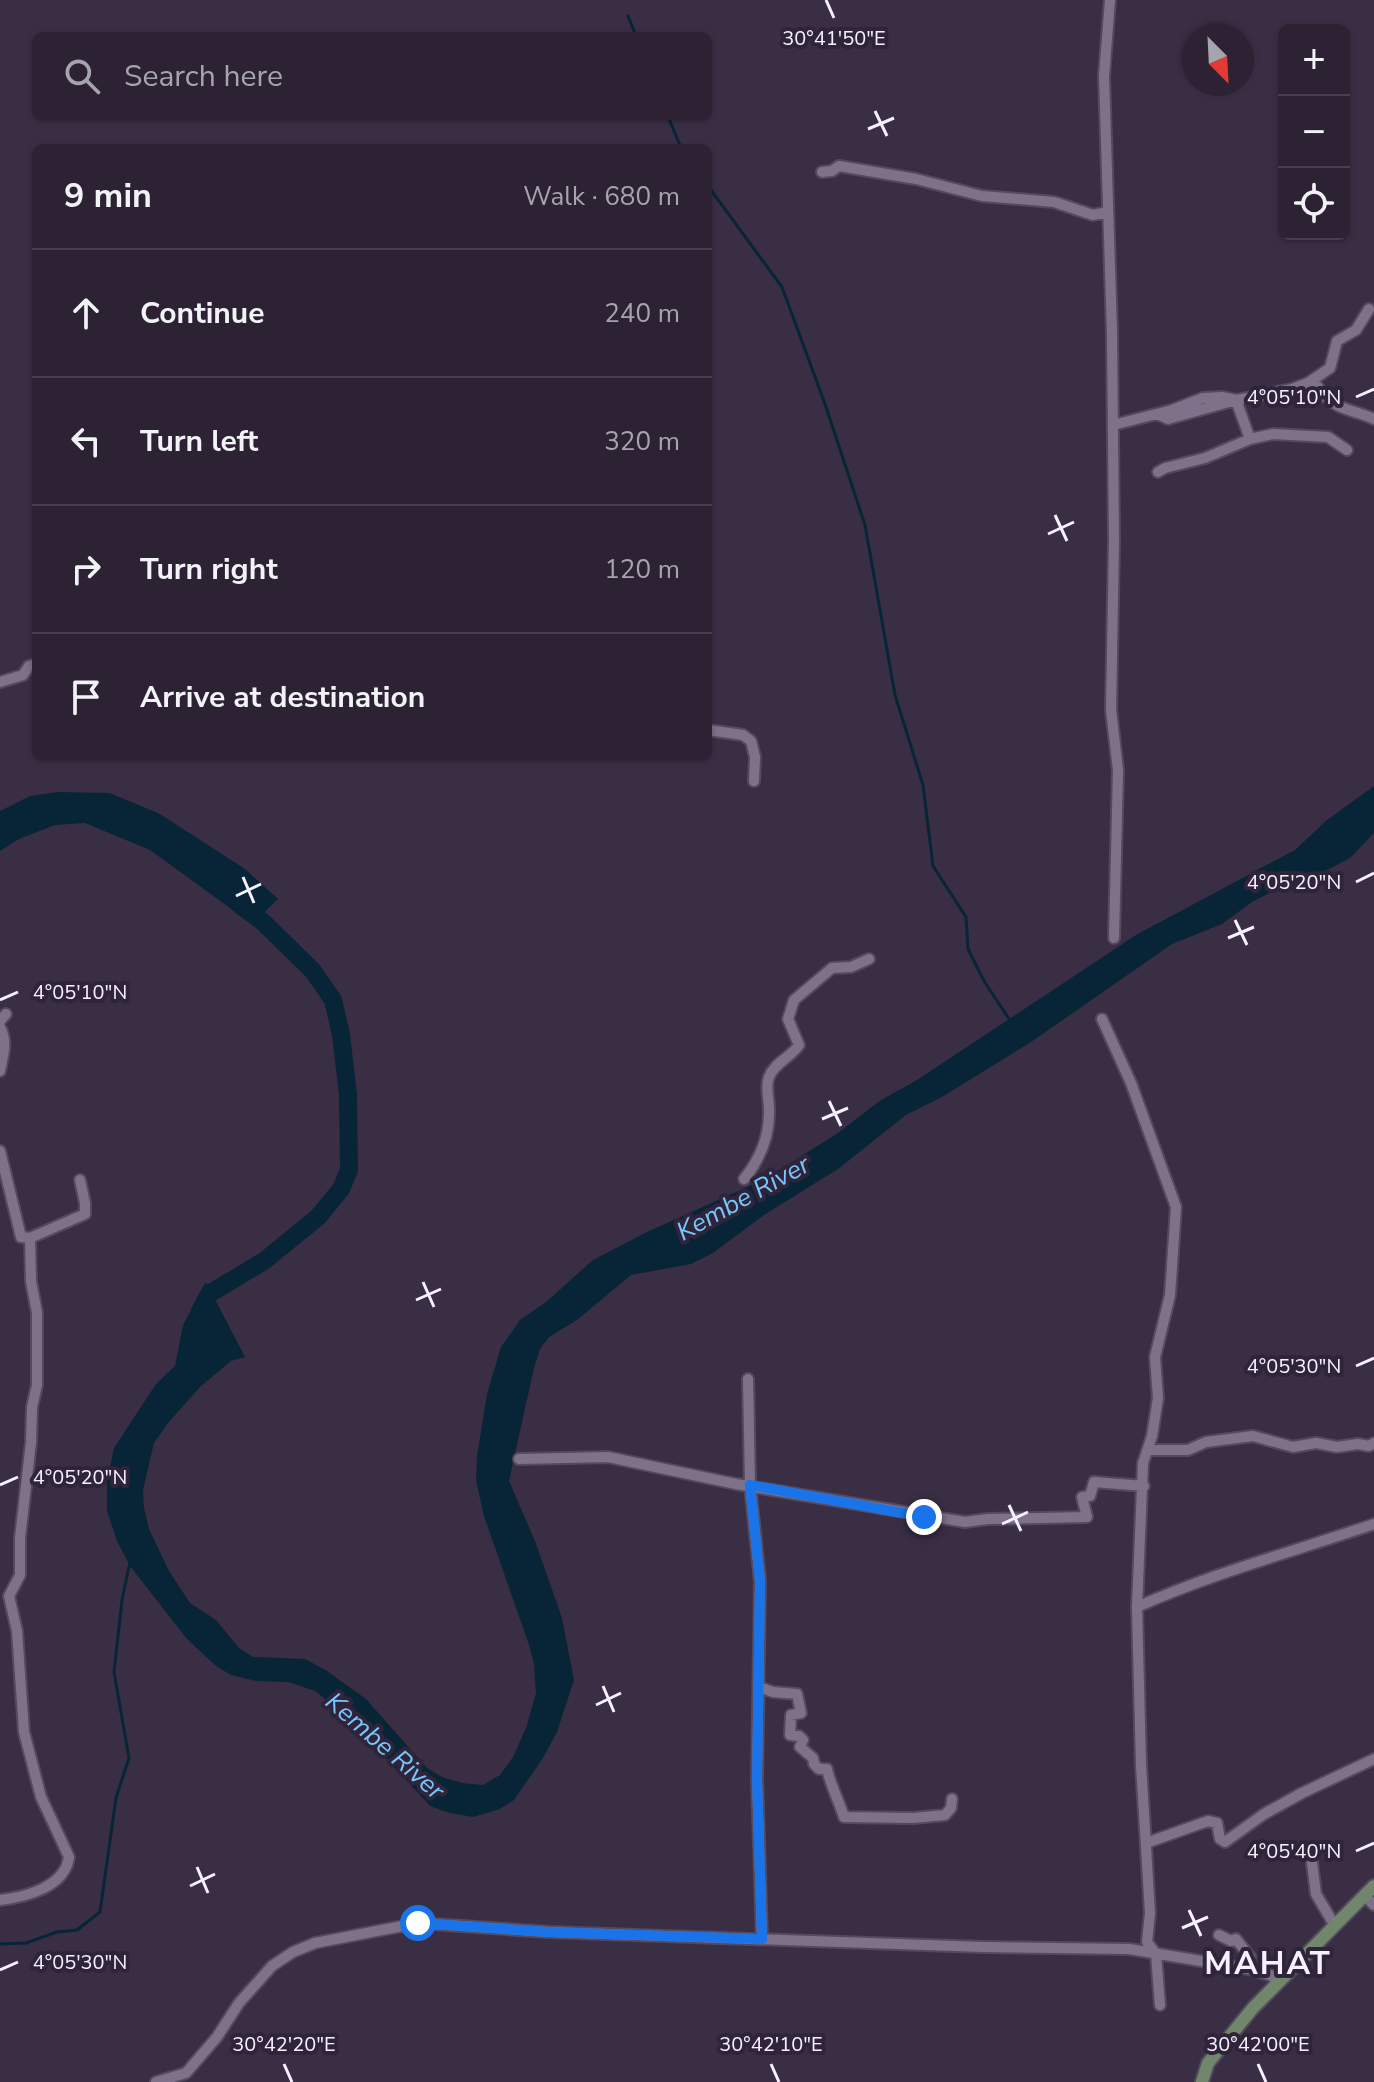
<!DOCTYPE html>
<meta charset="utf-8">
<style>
body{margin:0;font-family:"Nunito Sans",sans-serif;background:#382f3f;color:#f1f3f6}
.controls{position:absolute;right:24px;top:24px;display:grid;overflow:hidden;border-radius:12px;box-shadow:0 2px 6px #0004}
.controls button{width:72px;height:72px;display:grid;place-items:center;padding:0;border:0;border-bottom:2px solid #483f4e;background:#2c2233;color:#f1f3f6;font:40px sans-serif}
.compass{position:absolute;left:1182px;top:24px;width:72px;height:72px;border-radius:50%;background:#2c2233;box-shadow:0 2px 6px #0004;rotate:156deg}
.stop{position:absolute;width:24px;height:24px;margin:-18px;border:6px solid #1a73e8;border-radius:50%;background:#fff}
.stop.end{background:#1a73e8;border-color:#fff;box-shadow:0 2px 8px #0008}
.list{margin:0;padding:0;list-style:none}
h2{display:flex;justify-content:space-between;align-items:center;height:104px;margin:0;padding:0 32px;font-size:34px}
h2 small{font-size:26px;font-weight:400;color:#a6a4ac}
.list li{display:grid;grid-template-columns:52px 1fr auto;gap:24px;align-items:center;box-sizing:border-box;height:128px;padding:0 32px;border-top:2px solid #483f4e}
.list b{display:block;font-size:30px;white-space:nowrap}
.list em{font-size:26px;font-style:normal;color:#a6a4ac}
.icon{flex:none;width:44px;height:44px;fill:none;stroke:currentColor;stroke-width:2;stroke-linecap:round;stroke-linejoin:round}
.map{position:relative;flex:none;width:1374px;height:2082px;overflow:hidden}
.search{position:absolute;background:#2c2233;box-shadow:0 2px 6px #0004;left:32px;top:32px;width:680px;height:88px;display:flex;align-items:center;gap:20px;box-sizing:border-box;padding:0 28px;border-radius:12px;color:#a6a4ac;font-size:30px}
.panel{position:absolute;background:#2c2233;box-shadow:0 2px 6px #0004;left:32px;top:144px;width:680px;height:616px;border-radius:12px}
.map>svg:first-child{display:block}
.water{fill:#072537}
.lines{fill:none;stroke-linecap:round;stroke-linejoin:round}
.stream{stroke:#072537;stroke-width:3}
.river{stroke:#072537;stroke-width:18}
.minor-casing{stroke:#544a5d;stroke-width:14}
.major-casing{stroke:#544a5d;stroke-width:16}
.minor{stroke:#7e728b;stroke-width:10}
.major{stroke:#71876c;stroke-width:12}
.route{stroke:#1a73e8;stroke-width:10}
.ticks{fill:none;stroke:#f7f0fe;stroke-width:3}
.labels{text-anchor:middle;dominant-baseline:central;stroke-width:8;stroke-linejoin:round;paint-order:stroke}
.water-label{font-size:26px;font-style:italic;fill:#75c8fd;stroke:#2f243a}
.district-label{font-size:32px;font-weight:bold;letter-spacing:2px;fill:#f7f0fe;stroke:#2f243a}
.ticks-label{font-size:20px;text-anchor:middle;fill:#f7f0fe;stroke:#2f243a;stroke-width:8;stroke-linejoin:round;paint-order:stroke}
</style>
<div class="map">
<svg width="1374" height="2082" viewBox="0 0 1374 2082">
<rect width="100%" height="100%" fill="#3a2e44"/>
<path class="water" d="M1374 786V833L1350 858 1327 870 1283 886 1252 902 1222 924 1172 944 1034 1040 942 1097 906 1115 838 1169 764 1215 713 1253 691 1264 631 1275 577 1320 549 1337 540 1349 534 1368 509 1481 535 1541 562 1618 574 1680 557 1732 543 1758 514 1800 500 1809 473 1817 450 1813 430 1806 348 1717 315 1691 288 1682 256 1681 231 1675 216 1666 187 1639 130 1566 117 1541 107 1511V1481L114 1448 156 1384 175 1366 183 1325 206 1282 245 1357 231 1361 201 1386 168 1423 154 1443 143 1490 144 1508 149 1529 169 1571 190 1603 216 1620 239 1648 253 1657 305 1659 327 1671 366 1699 427 1768 442 1777 462 1783 483 1785 500 1775 513 1757 526 1728 536 1693 534 1664 529 1645 484 1516 476 1481 477 1456 487 1394 501 1347 520 1320 546 1302 593 1260 647 1232 765 1179 838 1133 881 1100 917 1080 1136 935 1295 850 1327 820Z
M58 792 110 793 160 814 245 869 278 899 252 924 150 850 85 823 55 825 19 839 0 851V811L30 796Z"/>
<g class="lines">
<path class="stream" d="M628 16 636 36
M668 116 681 148
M708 186 782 287 825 404 865 525 895 695 923 785 933 866 966 917 968 949 984 981 1011 1022
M0 1944 26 1943 57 1932 77 1930 100 1912 116 1798 129 1758 114 1672 122 1600 130 1562"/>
<path class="river" d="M200 1311 209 1294 264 1261 318 1217 341 1189 349 1170 348 1095 341 1035 333 1000 313 971 263 922 240 905"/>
<g class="minor-casing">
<path id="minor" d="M1110 0 1104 76 1112 333 1114 540 1111 710 1118 770 1114 938
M822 172 832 171 839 166 916 179 982 196 1054 202 1093 215 1108 212
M1308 383H1315C1334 412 1347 407 1374 419
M1157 414 1168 419 1236 400 1250 439 1273 434 1328 437 1347 450
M1113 425 1172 410 1203 398 1222 397 1237 400 1292 389 1308 383 1330 368 1337 341 1356 330 1369 309
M1158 472 1165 468 1205 458 1250 439
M0 682 23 675 29 666 36 664
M708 730 743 735 751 741 755 757 754 781
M1102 1019 1131 1083 1176 1207 1170 1295 1155 1357 1158 1398 1152 1436 1143 1463 1137 1607 1141 1765 1150 1913 1147 1942 1156 1954 1160 2005
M0 1021 6 1014
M0 1027C8 1043 3 1054 0 1071
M0 1151 21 1237 30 1238
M744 1179C761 1158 770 1136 769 1109 769 1098 765 1087 769 1077 774 1063 790 1058 799 1045L788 1019 794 1000 832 968 851 967 869 959
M748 1379 750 1485 760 1581 757 1779 762 1939
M1148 1450H1188L1206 1442 1253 1436 1293 1447 1316 1443 1337 1447 1358 1444 1369 1446 1374 1443
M519 1459 608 1457 736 1484 965 1522 988 1519 1087 1517 1082 1497 1090 1496 1094 1482 1144 1486
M1137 1607C1213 1573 1295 1551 1374 1524
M759 1687 773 1692 797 1694 801 1713 791 1715 790 1735 799 1736 803 1740 800 1747 813 1758 814 1764 819 1769H827C830 1784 839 1801 844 1817L913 1818 945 1815 951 1808 952 1799
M1146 1843 1208 1821 1217 1823 1220 1839 1225 1842 1264 1814 1302 1793 1374 1759
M1312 1863 1316 1894 1335 1926
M1365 1896 1374 1905
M0 1900C26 1897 65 1887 69 1857L41 1797 24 1732 17 1631 9 1596 20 1575V1538L31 1442 32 1407 37 1385V1313L31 1281 30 1238 85 1214V1203L80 1180
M1219 1935 1231 1941 1236 1939 1250 1957 1249 1969
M156 2082 186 2073 217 2037 239 2003 272 1966 293 1952 315 1943 418 1923 549 1932 983 1947 1129 1949 1249 1969 1270 1975 1279 1981"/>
</g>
<g class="major-casing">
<path id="major" d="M1202 2082 1208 2063 1253 2008 1374 1886"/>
</g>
<use href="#minor" class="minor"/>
<use href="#major" class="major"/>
</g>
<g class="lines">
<path class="route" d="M418 1923 549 1932 762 1939 757 1779 760 1581 750 1485 924 1517"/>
</g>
<path class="ticks" d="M826 0 834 18M875 111 887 136M868 129 894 118M1356 397 1374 389M1055 515 1067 541M1048 534 1074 522M243 877 254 903M1356 882 1374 873M236 896 261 884M1235 920 1247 945M1228 938 1254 927M0 1000 18 992M829 1101 841 1126M822 1119 848 1108M423 1282 434 1307M416 1300 441 1289M1356 1366 1374 1358M0 1485 18 1477M1009 1505 1021 1531M1002 1524 1028 1512M603 1686 614 1712M596 1705 621 1693M1356 1851 1374 1843M197 1867 208 1893M190 1886 215 1874M1189 1910 1201 1936M1182 1928 1208 1917M0 1970 18 1962M284 2064 292 2082M771 2064 779 2082M1258 2064 1266 2082"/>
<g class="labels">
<g class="water-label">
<text transform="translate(743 1198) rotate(-29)">Kembe River</text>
<text transform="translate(385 1746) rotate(41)">Kembe River</text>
</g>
<g class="district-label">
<text x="1268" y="1963">MAHAT</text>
</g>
</g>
<g class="ticks-label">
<text x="834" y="45">30°41'50"E</text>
<text x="1294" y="404">4°05'10"N</text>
<text x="1294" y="889">4°05'20"N</text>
<text x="80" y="999">4°05'10"N</text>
<text x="1294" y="1373">4°05'30"N</text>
<text x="80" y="1484">4°05'20"N</text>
<text x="1294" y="1858">4°05'40"N</text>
<text x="80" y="1969">4°05'30"N</text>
<text x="284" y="2051">30°42'20"E</text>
<text x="771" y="2051">30°42'10"E</text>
<text x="1258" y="2051">30°42'00"E</text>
</g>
</svg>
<div class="controls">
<button>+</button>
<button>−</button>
<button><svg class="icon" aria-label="locate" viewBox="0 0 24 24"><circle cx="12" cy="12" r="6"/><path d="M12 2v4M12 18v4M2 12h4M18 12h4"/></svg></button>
</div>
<svg class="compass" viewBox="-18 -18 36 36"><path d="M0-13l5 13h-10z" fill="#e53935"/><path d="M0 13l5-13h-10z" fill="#a6a4ac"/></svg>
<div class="stop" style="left:418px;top:1923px"></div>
<div class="stop end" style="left:924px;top:1517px"></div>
<div class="search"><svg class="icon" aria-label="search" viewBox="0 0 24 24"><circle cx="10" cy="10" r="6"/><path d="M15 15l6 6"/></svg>Search here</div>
<section class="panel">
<h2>9 min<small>Walk · 680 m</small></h2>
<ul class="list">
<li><svg class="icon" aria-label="ahead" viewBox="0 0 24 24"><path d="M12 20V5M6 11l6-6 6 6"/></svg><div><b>Continue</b></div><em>240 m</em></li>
<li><svg class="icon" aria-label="left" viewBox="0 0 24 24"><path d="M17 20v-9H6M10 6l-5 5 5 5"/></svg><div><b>Turn left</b></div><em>320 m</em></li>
<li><svg class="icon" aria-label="right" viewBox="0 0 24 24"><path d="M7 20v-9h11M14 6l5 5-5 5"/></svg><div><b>Turn right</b></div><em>120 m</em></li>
<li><svg class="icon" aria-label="arrive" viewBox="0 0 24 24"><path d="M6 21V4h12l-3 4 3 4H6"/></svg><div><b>Arrive at destination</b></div></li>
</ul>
</section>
</div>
